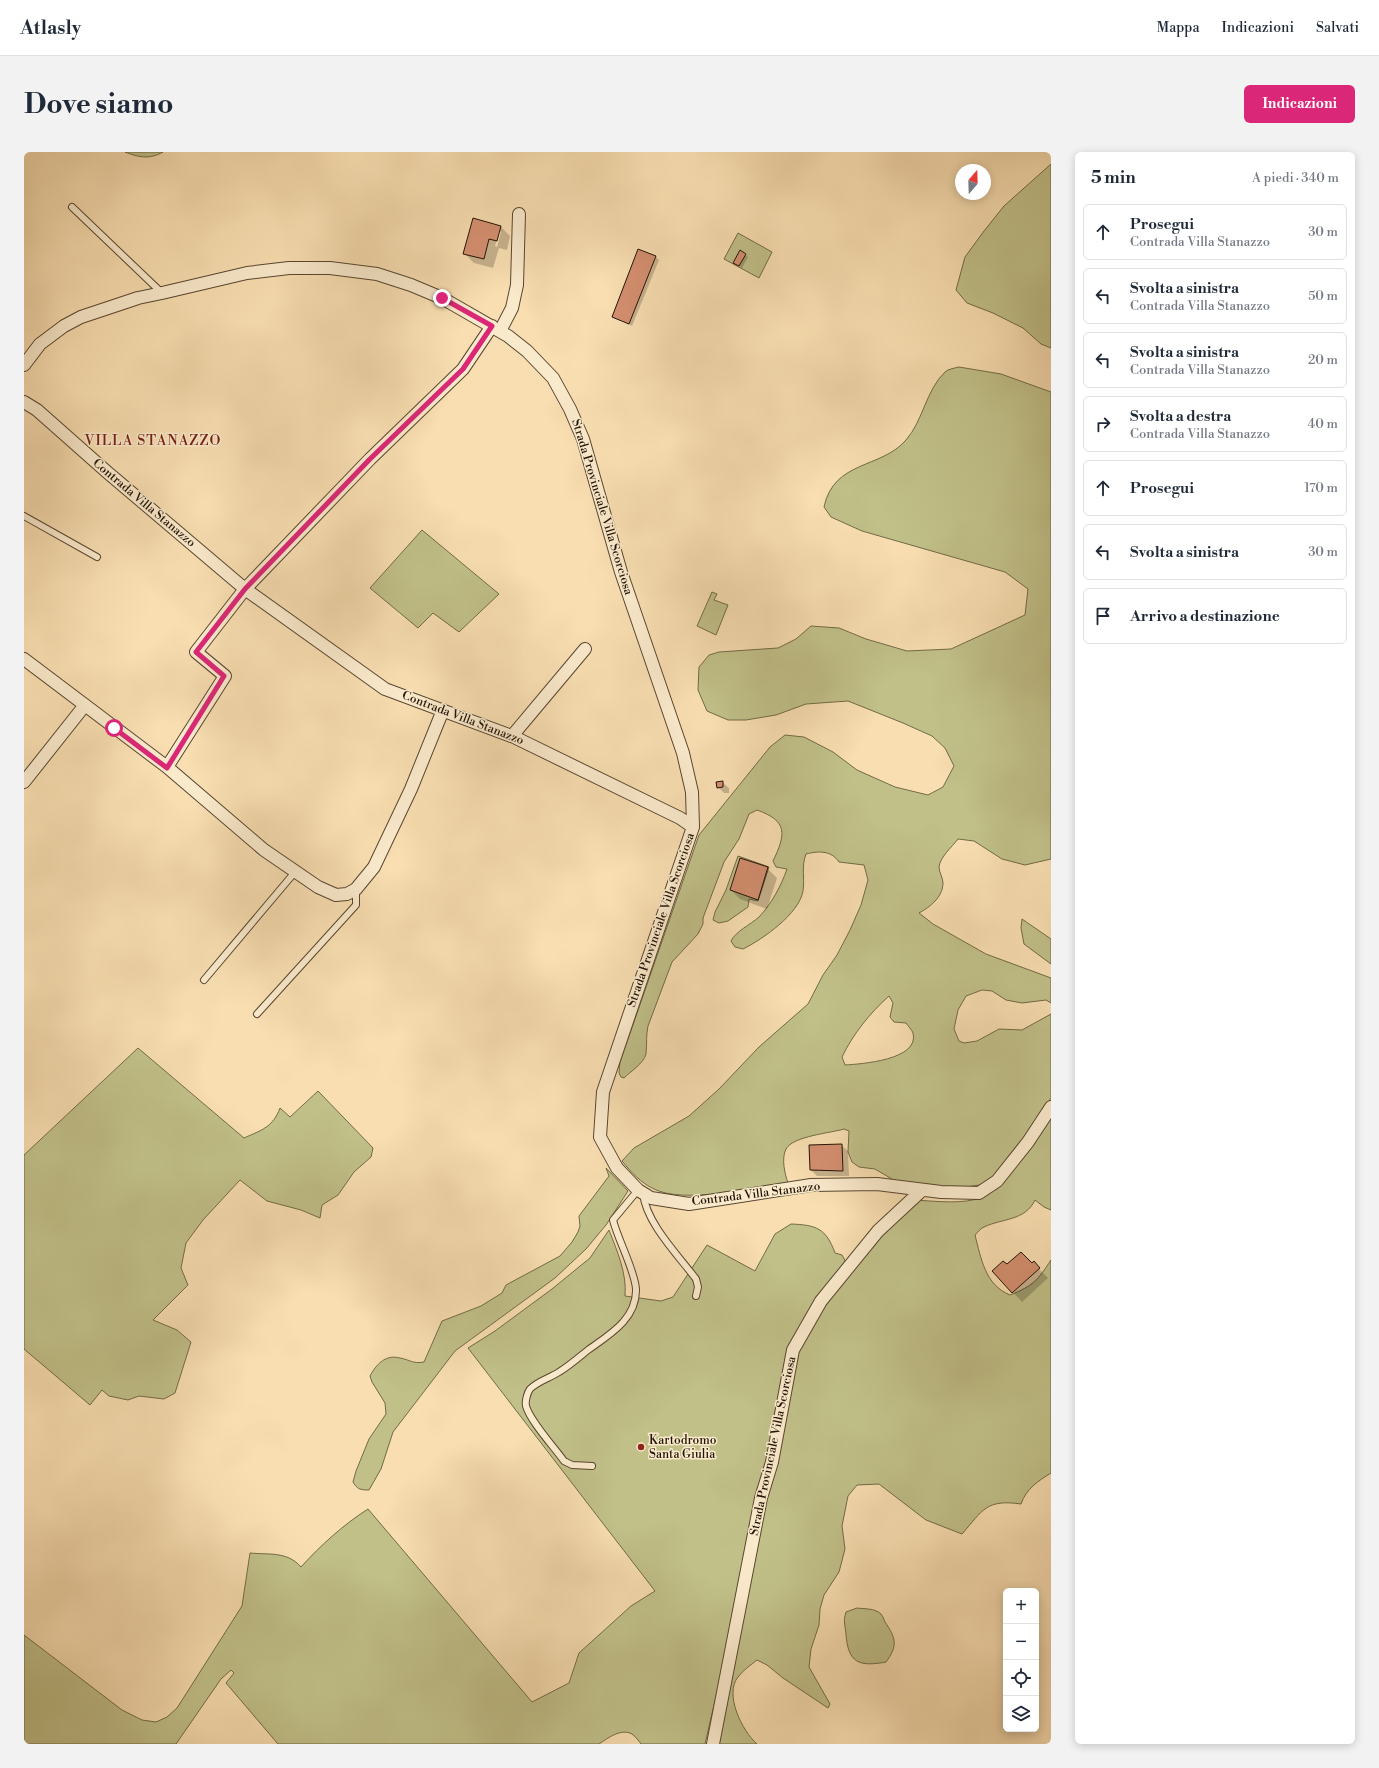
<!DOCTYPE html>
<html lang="it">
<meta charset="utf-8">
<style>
body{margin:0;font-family:"Libre Bodoni",serif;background:#f2f2f3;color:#1f2937}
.controls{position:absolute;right:12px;bottom:12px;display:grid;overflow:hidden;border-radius:6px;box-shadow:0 2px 10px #0003}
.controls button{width:36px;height:36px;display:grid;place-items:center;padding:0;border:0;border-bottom:1px solid #e0e1e3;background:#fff;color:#1f2937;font:20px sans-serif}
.compass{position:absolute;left:931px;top:12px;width:36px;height:36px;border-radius:50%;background:#fff;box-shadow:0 2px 10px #0003;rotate:19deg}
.stop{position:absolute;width:12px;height:12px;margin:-9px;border:3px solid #db2777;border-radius:50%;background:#fff}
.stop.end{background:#db2777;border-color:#fff;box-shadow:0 1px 4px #0008}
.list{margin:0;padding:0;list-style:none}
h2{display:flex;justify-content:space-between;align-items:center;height:52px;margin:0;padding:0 16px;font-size:17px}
h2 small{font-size:13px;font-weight:400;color:#747a83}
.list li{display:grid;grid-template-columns:26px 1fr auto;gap:12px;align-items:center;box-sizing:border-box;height:56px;margin:0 8px 8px;padding:0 8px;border:1px solid #e0e1e3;border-radius:6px}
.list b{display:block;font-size:15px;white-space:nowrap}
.list p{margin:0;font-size:13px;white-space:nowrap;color:#747a83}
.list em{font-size:13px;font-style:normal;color:#747a83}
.icon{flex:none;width:22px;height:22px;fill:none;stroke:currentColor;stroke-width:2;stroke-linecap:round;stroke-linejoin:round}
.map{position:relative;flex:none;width:1027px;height:1592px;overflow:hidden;border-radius:6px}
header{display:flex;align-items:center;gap:24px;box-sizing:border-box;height:56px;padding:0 20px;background:#fff;border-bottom:1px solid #e0e1e3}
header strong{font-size:19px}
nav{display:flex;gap:22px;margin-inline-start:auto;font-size:14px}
.intro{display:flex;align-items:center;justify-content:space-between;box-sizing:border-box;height:96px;padding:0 24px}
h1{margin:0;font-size:28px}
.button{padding:10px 18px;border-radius:6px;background:#db2777;color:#fff;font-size:14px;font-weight:700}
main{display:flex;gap:24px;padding:0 24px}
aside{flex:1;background:#fff;border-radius:6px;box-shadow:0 2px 10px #0003}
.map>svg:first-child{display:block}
.green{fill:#c1c089;stroke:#726a47;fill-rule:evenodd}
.shadow{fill:#0003;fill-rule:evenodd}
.building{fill:#d48f70;stroke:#221305}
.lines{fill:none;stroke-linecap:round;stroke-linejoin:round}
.lane-casing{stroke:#584630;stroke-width:8}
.street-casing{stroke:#584630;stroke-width:14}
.lane{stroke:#faeacc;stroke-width:6}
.street{stroke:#faeacc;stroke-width:12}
.route{stroke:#db2777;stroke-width:5}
.poi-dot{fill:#8f2418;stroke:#faeacc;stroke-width:1.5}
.labels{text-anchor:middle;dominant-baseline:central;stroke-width:3;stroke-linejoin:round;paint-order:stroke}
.street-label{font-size:12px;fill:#221305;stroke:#faeacc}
.poi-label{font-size:12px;fill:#221305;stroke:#faeacc;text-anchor:start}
.quarter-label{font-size:14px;letter-spacing:1px;fill:#7a1f14;stroke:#faeacc}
</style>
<header>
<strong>Atlasly</strong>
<nav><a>Mappa</a><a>Indicazioni</a><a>Salvati</a></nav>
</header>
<div class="intro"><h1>Dove siamo</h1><a class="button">Indicazioni</a></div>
<main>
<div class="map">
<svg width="1027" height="1592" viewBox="0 0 1027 1592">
<rect width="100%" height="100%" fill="#f8deb1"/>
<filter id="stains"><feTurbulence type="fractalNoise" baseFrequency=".005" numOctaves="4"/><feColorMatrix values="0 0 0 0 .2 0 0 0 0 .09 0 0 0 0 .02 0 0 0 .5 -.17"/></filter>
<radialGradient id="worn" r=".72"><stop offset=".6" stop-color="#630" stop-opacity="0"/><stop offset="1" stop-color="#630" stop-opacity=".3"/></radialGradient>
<path class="green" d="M101 0H139C125 8 114 5 101 0Z
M1027 12V196L1017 192 999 176 969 161 943 151 932 138 941 105 960 79 980 54Z
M714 81 748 100 735 126 700 107Z
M935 215 977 222 1027 240V707L1001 713 978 707 950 689 934 687C928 695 916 705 915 715 915 720 919 726 919 731 919 745 906 755 895 761L909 772 962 802 1027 826V851L1022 848 998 851 982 848 968 839 958 838 942 844 934 858 930 877 935 889 940 891 953 889 975 877 998 878 1027 862V946L979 1016 963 1032 941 1035H915L873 1030 851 1017 835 1015 828 1010 824 1000 825 979 820 977C807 981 769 984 762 997 757 1007 761 1022 764 1031 731 1036 659 1052 630 1037 617 1031 607 1020 598 1009L610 996 665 964 695 937 735 895 784 852 799 823 813 803 826 778 837 753 844 728 840 713 815 710C807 698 794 699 782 702 777 715 781 726 779 739 775 762 739 787 719 797L711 795 707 789C712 779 726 773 735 765 748 751 757 734 763 717L752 715 749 709C762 682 764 669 733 658L725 662 715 687 700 710 679 766V772L674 782 648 810 624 874C622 883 623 892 622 902 620 911 606 920 600 926L597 925 595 921 596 910 675 683 746 595 761 583 780 585 809 600 833 618 871 635 904 643 919 635 930 614 921 596 908 584 879 571 824 549 782 552 752 563 722 568H704L683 559 674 538 675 515 685 503 695 500 754 496 772 487 787 474 815 476 842 487 883 499 927 497 1001 463 1004 437 981 420 838 379 807 365 800 355C810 308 857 317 882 288 899 269 902 238 921 220 924 217 931 216 935 215ZM865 844 869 851 866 865 870 870 882 871C884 874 888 878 889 881 896 908 837 912 821 913L818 905C829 882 846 861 865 844Z
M398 378 475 442 435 480 409 461 394 476 346 436Z
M688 440 693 442 690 448 704 453 692 483 673 474Z
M714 704 745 715 734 749 725 747 724 755 704 769 695 771 689 768 691 760 702 738Z
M998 767 1027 787V812L1000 792 997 776Z
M114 896 220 986C238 978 249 975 256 956L266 965 294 939 349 996 347 1005 330 1020 314 1043 298 1053 296 1066 277 1058 243 1049 216 1028 179 1068 162 1091 157 1116 164 1133 129 1168 153 1178 167 1190 151 1241 140 1247 115 1244 104 1248 85 1244 78 1238 66 1253 0 1197V1003Z
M1027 961V1058L1020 1055 1011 1048C1001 1069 979 1066 960 1075 957 1076 954 1080 951 1083 957 1106 961 1133 986 1143 1009 1134 1014 1128 1027 1108V1321C1014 1329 1002 1337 997 1352 962 1347 959 1358 938 1382L902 1368 855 1332 833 1333 824 1344 818 1374 821 1397 815 1420 800 1443 796 1457 795 1473 787 1497 785 1515 806 1552 804 1556 759 1526 743 1513 733 1508C727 1513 719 1518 714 1525 700 1542 718 1579 733 1592H692L769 1201 798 1150 889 1048C913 1049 937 1053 960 1045 973 1040 1016 976 1027 961Z
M582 1016 604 1039 582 1073 562 1097 531 1126 431 1199 369 1280 357 1317 345 1338C336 1338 333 1337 329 1330L332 1319 345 1287 362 1262 361 1251 348 1230 346 1224C352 1213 361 1202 376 1206 387 1208 388 1212 400 1210L418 1169 457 1154 478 1141 482 1133 536 1104 548 1090 554 1080 556 1074 555 1064 585 1024Z
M767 1072C792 1073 802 1076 811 1101L818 1103 823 1112 767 1196 706 1484 681 1592H617C615 1589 612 1585 608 1582 597 1576 584 1586 575 1592H254L202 1531 210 1521 207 1518 197 1527 152 1592H0V1483L98 1558 118 1568 132 1570 143 1565 153 1556 218 1454 226 1401C245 1403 263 1399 277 1415 297 1393 319 1373 344 1357L508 1550 545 1531 555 1501 607 1454 631 1439 444 1196 471 1179 528 1137 566 1106 585 1078C593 1099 603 1121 601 1144L637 1149 649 1145 683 1093 731 1119 751 1082Z
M833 1456C840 1457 851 1456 857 1462 859 1464 860 1468 861 1470 872 1486 874 1494 862 1510 835 1515 824 1511 822 1482 821 1472 819 1470 822 1460Z"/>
<path class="shadow" d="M449 68 477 75 486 84 483 98 475 96 469 116 450 111 440 101ZM475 80H477L473 95 471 94Z
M615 99 632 105 635 108 608 174 589 164Z
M722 103 724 105 718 116 710 111Z
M698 630 705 636V641H700L694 635Z
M743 716 753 726 743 757 716 747 707 738Z
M817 993 824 999 825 1024H793L787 1018Z
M1009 1111 1024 1126 998 1150 969 1119 983 1114 1008 1112Z"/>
<path class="building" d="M449 66 477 74 473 89 465 87 460 107 439 102Z
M614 97 632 104 605 172 588 165Z
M716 98 722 102 715 114 709 111Z
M699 629V635L693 636 692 630Z
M716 706 744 715 734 748 706 738Z
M818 992 819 1019 786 1018 785 993Z
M997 1100 1008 1111 1010 1109 1016 1116 988 1141 968 1119 979 1109 983 1112Z"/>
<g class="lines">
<g class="lane-casing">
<path id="lane" d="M48 55 138 141
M0 364 73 405
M180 828 271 720
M233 862 332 753V737
M619 1041C622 1071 654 1103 672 1127L674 1135 672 1144
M568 1314 548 1313 540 1309C530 1295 506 1269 502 1254 501 1250 503 1241 506 1237 514 1229 526 1226 535 1220 545 1214 554 1206 564 1198 585 1183 613 1167 612 1137 611 1119 594 1088 589 1068L614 1038"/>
</g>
<g class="street-casing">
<path id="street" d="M476 179 488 156 493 133 495 62
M0 213 16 192 40 174 57 165 114 146 138 141 223 121 265 116H306L353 122 387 133 418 146 484 184 503 199 529 226 546 257 559 287 597 420 659 601 668 640 669 675 579 940 576 985 593 1016 614 1038 627 1046 665 1052 787 1033 853 1032 917 1040 955 1041 973 1029 1004 990 1027 955
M0 250 13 258 83 320 221 437 361 537 490 585 656 666 669 675
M0 507 143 615 240 698 294 735 312 743 323 742 332 737 350 715 387 637 419 558
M488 584 561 497
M143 615 201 524 172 500 221 437 346 307 439 217 468 174
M0 630 61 553
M689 1592 737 1346 748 1310 769 1198 797 1149 854 1079 897 1039"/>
</g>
<use href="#lane" class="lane"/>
<use href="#street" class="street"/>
</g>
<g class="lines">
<path class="route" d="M90 576 143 616 200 524 172 500 221 437 346 307 439 217 468 174 418 146"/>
</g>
<circle class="poi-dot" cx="617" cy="1295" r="4"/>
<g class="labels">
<g class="street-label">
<text transform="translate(120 351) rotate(40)">Contrada Villa Stanazzo</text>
<text transform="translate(578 355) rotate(73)">Strada Provinciale Villa Scorciosa</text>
<text transform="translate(439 566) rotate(21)">Contrada Villa Stanazzo</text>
<text transform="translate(637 768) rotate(-71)">Strada Provinciale Villa Scorciosa</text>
<text transform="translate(732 1042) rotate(-7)">Contrada Villa Stanazzo</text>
<text transform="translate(749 1294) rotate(-78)">Strada Provinciale Villa Scorciosa</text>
</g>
<g class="poi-label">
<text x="625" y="1288">Kartodromo<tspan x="625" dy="14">Santa Giulia</tspan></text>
</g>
<g class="quarter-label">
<text x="129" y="289">VILLA STANAZZO</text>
</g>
</g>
<rect width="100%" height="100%" filter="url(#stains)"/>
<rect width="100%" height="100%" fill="url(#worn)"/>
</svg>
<div class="controls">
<button>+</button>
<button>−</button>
<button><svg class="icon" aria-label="locate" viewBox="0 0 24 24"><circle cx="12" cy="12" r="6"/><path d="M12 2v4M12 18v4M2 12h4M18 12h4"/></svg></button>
<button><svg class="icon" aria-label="layers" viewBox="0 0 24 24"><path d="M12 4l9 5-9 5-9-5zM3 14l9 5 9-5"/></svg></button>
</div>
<svg class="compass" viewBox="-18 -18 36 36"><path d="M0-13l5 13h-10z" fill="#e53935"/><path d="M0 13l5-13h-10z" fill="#747a83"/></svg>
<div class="stop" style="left:90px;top:576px"></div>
<div class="stop end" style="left:418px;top:146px"></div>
</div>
<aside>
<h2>5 min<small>A piedi · 340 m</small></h2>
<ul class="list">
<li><svg class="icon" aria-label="ahead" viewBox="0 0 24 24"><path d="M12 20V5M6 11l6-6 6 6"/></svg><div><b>Prosegui</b><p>Contrada Villa Stanazzo</p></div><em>30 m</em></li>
<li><svg class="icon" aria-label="left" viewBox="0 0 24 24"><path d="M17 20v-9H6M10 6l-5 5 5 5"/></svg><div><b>Svolta a sinistra</b><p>Contrada Villa Stanazzo</p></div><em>50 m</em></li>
<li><svg class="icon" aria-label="left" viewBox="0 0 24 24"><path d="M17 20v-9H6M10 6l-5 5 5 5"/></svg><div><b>Svolta a sinistra</b><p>Contrada Villa Stanazzo</p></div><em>20 m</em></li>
<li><svg class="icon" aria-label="right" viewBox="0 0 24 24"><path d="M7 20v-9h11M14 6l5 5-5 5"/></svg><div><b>Svolta a destra</b><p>Contrada Villa Stanazzo</p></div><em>40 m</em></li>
<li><svg class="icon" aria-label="ahead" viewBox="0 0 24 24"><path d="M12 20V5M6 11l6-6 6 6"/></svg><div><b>Prosegui</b></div><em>170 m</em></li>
<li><svg class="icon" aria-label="left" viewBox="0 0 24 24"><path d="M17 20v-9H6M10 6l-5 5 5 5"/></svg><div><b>Svolta a sinistra</b></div><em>30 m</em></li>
<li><svg class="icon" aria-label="arrive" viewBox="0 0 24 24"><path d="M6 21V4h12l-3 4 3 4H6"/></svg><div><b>Arrivo a destinazione</b></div></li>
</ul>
</aside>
</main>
